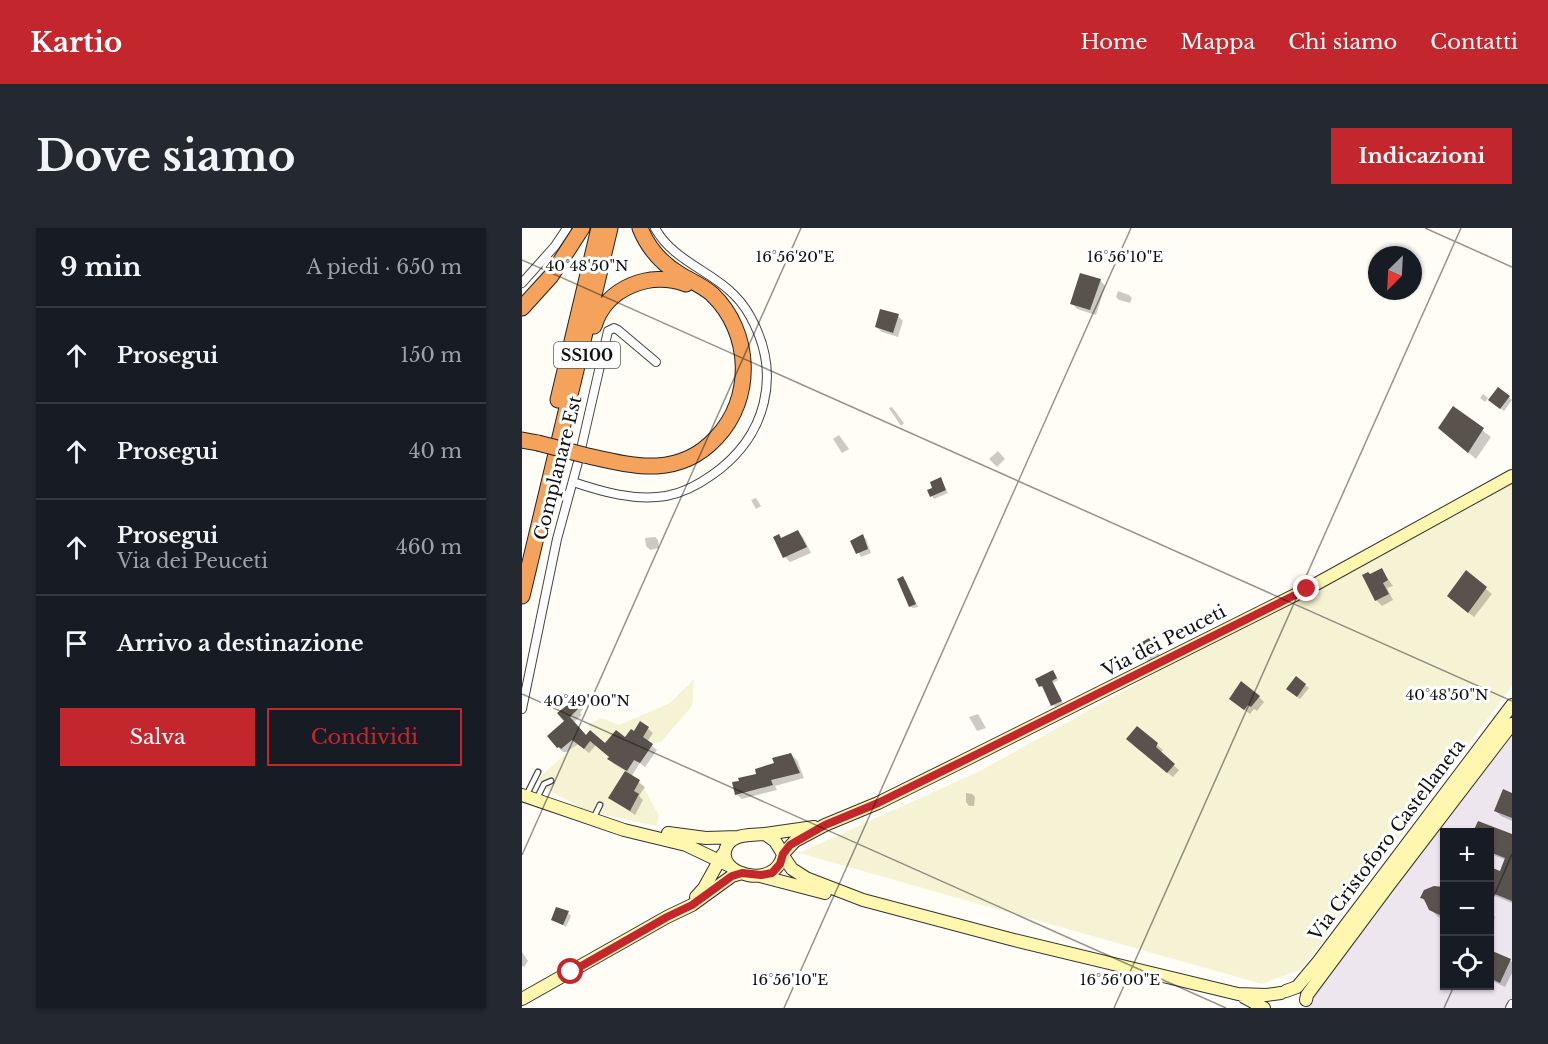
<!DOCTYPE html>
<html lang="it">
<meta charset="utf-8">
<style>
body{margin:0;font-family:"Libre Baskerville",serif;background:#242831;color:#f1f3f6}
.controls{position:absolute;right:18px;bottom:18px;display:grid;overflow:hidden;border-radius:0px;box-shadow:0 2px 4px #0004}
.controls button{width:54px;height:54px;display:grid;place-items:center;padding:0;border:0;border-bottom:2px solid #363941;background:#171b24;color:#f1f3f6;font:30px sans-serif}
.compass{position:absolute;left:846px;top:18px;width:54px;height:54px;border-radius:50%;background:#171b24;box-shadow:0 2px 4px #0004;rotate:204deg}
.stop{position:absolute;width:18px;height:18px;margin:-14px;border:4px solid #c4262e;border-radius:50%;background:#fff}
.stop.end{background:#c4262e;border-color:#fff;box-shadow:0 2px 6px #0008}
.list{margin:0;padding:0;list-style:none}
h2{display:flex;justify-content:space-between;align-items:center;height:78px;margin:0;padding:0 24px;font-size:26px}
h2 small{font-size:20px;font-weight:400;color:#9ea1a6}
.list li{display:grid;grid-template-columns:39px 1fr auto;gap:18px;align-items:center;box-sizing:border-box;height:96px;padding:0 24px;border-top:2px solid #363941}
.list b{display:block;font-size:22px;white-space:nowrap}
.list p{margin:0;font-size:20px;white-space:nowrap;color:#9ea1a6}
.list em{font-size:20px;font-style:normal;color:#9ea1a6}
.actions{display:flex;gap:12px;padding:18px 24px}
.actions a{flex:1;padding:14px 0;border:2px solid #c4262e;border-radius:0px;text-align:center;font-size:21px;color:#c4262e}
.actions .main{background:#c4262e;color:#fff}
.icon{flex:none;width:33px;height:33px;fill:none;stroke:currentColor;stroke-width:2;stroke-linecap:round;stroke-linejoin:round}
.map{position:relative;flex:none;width:990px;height:780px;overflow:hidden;border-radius:0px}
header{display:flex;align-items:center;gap:36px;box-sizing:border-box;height:84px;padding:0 30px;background:#c4262e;color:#fff}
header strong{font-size:28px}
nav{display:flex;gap:33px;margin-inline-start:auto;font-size:21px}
.intro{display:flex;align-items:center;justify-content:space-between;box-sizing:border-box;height:144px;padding:0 36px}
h1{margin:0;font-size:42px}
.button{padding:15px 27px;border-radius:0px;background:#c4262e;color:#fff;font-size:21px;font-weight:700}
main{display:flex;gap:36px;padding:0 36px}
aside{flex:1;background:#171b24;border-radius:0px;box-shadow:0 2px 4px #0004}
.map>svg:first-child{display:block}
.industrial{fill:#eee6ef;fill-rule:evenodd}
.farmland{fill:#f6f3d4}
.shadow{fill:#0003}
.building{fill:#5a524d}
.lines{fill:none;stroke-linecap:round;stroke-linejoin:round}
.lane-casing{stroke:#444;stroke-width:7}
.street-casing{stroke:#444;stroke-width:10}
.secondary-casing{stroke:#333;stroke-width:14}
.highway-casing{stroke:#222;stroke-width:17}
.lane{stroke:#fff;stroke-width:4.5}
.street{stroke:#fff;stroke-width:8}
.secondary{stroke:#fff6b0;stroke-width:12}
.highway{stroke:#f5a25d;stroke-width:15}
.highway-bridge-casing{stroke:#222;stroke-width:17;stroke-linecap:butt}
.highway-bridge{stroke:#f5a25d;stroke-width:15}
.route{stroke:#c4262e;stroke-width:8}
.ticks{fill:none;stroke:#111;stroke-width:1.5;stroke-opacity:0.45}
.labels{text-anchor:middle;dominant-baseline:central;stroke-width:6;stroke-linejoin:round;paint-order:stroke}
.shield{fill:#fff;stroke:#585858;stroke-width:1.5}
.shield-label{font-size:16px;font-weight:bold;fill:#111}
.street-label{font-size:18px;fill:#111;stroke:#fff}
.ticks-label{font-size:15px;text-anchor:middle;fill:#111;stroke:#fff;stroke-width:6;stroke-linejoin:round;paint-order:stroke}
</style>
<header>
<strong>Kartio</strong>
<nav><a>Home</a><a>Mappa</a><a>Chi siamo</a><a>Contatti</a></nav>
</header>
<div class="intro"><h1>Dove siamo</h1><a class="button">Indicazioni</a></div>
<main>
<aside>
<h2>9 min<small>A piedi · 650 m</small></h2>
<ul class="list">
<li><svg class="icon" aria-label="ahead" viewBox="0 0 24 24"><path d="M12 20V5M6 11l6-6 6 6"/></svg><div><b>Prosegui</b></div><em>150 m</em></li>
<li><svg class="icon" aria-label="ahead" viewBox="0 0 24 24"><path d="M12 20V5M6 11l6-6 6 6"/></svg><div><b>Prosegui</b></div><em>40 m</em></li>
<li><svg class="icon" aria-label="ahead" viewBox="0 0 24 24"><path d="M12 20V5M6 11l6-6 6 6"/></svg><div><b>Prosegui</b><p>Via dei Peuceti</p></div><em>460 m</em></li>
<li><svg class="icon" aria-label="arrive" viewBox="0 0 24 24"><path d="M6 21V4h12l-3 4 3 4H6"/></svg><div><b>Arrivo a destinazione</b></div></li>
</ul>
<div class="actions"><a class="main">Salva</a><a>Condividi</a></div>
</aside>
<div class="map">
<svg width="990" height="780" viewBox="0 0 990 780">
<rect width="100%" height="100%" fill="#fffdf5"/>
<path class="industrial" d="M990 505V780H781L792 765ZM922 604H968V758H922Z"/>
<path class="farmland" d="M990 246V458L780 741 740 756 277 625 460 542Z
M172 451 170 478 140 513 131 516 118 535 112 532 105 543 118 552 137 588 134 598 65 583 24 561 25 557 14 552 63 509 68 502 67 496 79 490 97 497 148 475Z"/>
<path class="shadow" d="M578 52 583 58 574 87 555 81 550 75Z
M596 63 607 67 610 70 608 75 597 72 594 69Z
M376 88 381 93 376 109 360 104 354 99Z
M976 161 990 172 982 183 971 175 966 170 963 174 958 170 961 166 965 169 968 172Z
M370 179 382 195 379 198 367 180Z
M932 180 969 209 954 231 925 207Z
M317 207 327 221 320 225 311 211Z
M476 223 483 231 475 239 467 231Z
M418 251 426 265 412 271 407 263 412 261Z
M234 270 239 278 234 281 229 272Z
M275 303 281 309 289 325 268 334 263 329Z
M341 308 344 311 349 325 339 329 330 313Z
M133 309 136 312 137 320 128 322 124 318 123 310Z
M860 342 871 358 865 360 871 372 860 378 854 372 849 348Z
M944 345 970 366 952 389 932 373Z
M381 350 384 353 396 379 391 380 388 378Z
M627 412 641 432 629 438 622 429 620 430 614 425Z
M533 446 536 452 531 455 541 475 533 479 522 459 519 458Z
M783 457 787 460 778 471 769 464Z
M737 469 742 474 735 483 732 481 728 486 715 476Z
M53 473 61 481 58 485 60 487 52 494 65 509 84 517 104 511 113 505 119 495 131 505 125 514 135 522 123 539 118 535 109 549 123 559 117 568 121 572 113 587 88 570 105 544 92 536 87 531 88 529 74 517 67 525 56 516 45 524H41L36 519Z
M456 486 464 500 455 503 447 489Z
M615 500 635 517 641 522 638 525 657 542 651 549 611 517Z
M269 526 275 532 282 550 253 558 255 562 220 571 214 566Z
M444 565 450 566 453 569 452 578H447L444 574Z
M990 566V593L979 588 974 583Z
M957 595 990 608V675L968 666V640L979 645 984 632 968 626V604H953Z
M922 660V692L916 689 908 681 900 670Z
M968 683 973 689 968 703Z
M46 685 49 688 44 699 31 692Z
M968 723 990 734V745L983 759 968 752Z
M0 724 6 733 2 739 0 738Z"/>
<path class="building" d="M558 45 579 51 568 82 548 76Z
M358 81 377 86 371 105 353 99Z
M976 159 988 168 978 181 966 172Z
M931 178 962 200 946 225 916 200Z
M419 249 424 262 408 269 405 262 410 260 408 254Z
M276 302 285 319 261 330 251 309 257 306 259 310Z
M341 306 346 321 334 326 328 313Z
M860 340 866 352 861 355 867 366 853 373 840 347 846 344 848 346Z
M944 342 965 359 946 385 925 368Z
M381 348 394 376 387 379 375 351Z
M627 410 636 426 622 433 617 424 613 426 610 420Z
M531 442 535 450 530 453 540 473 529 478 520 458 517 459 513 451Z
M774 448 784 456 775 469 764 461Z
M719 453 738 468 729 479 726 477 722 482 707 471Z
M53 471 57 476 54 479 56 481 48 489 64 507 68 502 83 515 94 502 103 509 109 501 112 503 118 493 127 499 121 509 131 516 118 535 112 532 105 543 85 531 87 529 68 513 62 521 50 512 39 521 37 519 35 520 25 508 42 493 35 485Z
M615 498 636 515 634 519 653 536 645 545 604 511Z
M269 525 278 545 249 552 251 557 213 567 210 554 217 553 216 550 234 546 233 541 252 535 250 530Z
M103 543 118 552 112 563 117 566 108 583 86 570Z
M981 561 990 565V590L972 583Z
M956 593 990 606V673L968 664V639L978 643 983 630 968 624V604H951Z
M912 658 922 659V689L907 682 902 671 898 670 902 662Z
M34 679 47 683 41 697 29 692Z
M968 722 989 731 978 755 968 750Z"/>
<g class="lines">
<g class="lane-casing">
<path id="lane" d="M5 566 16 544
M15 570 22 556 29 553
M72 589 78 577"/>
</g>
<g class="street-casing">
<path id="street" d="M0 55 33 18 45 0
M51 254C81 264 112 273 144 268 161 265 176 257 190 247 244 209 261 147 228 88 204 44 155 40 133 0
M0 481 35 311 56 234 86 103 92 100 96 102 134 134
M988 780 990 776"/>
</g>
<g class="secondary-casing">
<path id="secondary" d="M0 567 102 602 164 617 208 638
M146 605 184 610 216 609
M243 606 253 613 261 626C255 663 193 647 204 620 206 615 209 612 214 610 222 606 234 607 243 606Z
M243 606 292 599
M261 626 273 613 303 597 356 575 447 530 785 361 990 248
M261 628 270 641 284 650 341 672 492 712 716 766 744 767 759 765
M238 648 303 665
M174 669 182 660 201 626
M764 763 775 759 796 734 990 477
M722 769 742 780
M0 771 145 689 170 677 210 648 220 645
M784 772 785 767 867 657 990 496"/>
</g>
<g class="highway-casing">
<path id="highway" d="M0 80 29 48 60 0
M72 98C84 59 128 43 164 56
M36 172 77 0
M0 212 16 215
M62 227C110 238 156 251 194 210 232 171 230 104 190 66 181 58 169 53 159 47 140 36 126 20 118 0
M0 368 88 0"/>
</g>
<use href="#lane" class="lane"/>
<use href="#street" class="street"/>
<use href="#secondary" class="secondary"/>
<use href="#highway" class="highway"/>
<g class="highway-bridge-casing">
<path id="highway-bridge" d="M16 215 62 227"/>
</g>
<use href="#highway-bridge" class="highway-bridge"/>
</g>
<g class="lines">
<path class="route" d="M49 744 145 689 170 677 210 648 220 645 239 647 250 645 258 636 261 626 268 617 303 597 356 575 447 530 785 361"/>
</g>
<path class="ticks" d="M903 0 990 39M0 32 990 473M0 466 704 780M0 627 279 0M968 677 990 626M262 780 609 0M592 780 939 0M922 780 932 758"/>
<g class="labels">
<rect class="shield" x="32" y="114" width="66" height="26" rx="4.5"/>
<g class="shield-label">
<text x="65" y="127">SS100</text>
</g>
<g class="street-label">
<text transform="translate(36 240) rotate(-76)">Complanare Est</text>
<text transform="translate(642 413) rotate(-27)">Via dei Peuceti</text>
<text transform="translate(865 612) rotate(-53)">Via Cristoforo Castellaneta</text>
</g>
</g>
<g class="ticks-label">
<text x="273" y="34">16°56'20"E</text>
<text x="603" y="34">16°56'10"E</text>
<text x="65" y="43">40°48'50"N</text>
<text x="925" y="472">40°48'50"N</text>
<text x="65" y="478">40°49'00"N</text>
<text x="268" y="757">16°56'10"E</text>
<text x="598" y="757">16°56'00"E</text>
</g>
</svg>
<div class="controls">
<button>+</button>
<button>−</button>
<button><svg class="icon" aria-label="locate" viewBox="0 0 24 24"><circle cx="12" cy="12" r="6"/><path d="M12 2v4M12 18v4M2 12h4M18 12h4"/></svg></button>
</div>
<svg class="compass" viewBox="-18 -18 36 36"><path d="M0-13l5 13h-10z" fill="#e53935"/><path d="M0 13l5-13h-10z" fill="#9ea1a6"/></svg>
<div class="stop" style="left:49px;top:744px"></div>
<div class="stop end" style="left:785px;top:361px"></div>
</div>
</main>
